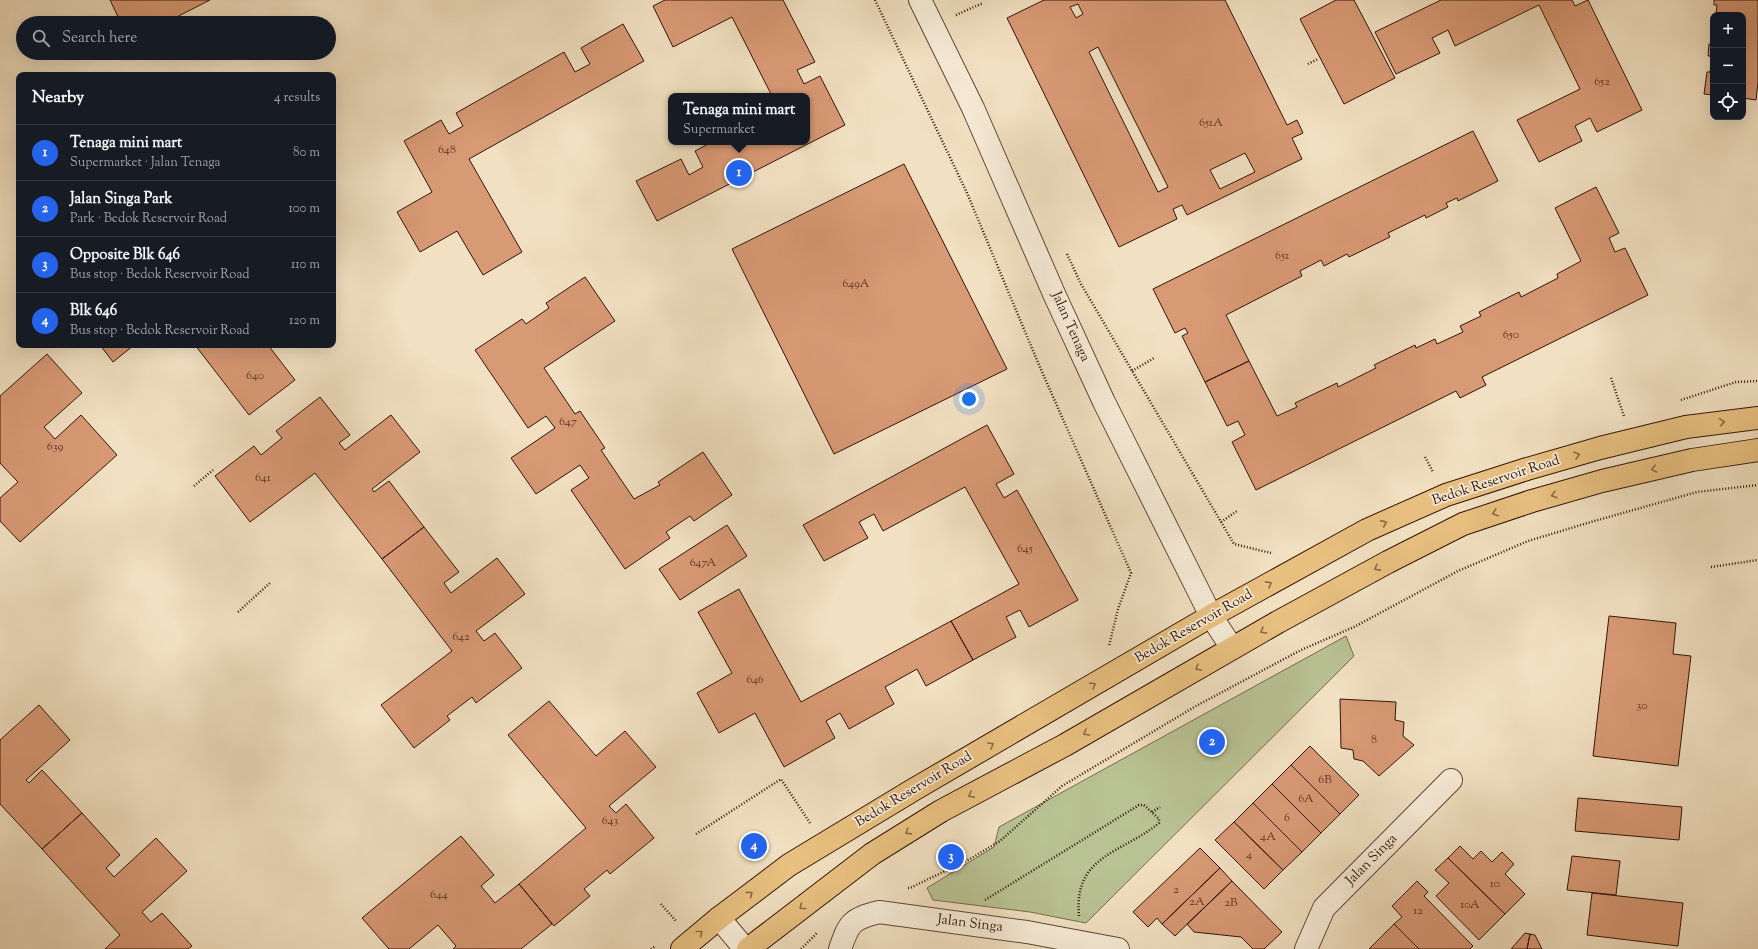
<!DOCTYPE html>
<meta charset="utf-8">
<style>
body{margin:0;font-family:"Sorts Mill Goudy",serif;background:#242831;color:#f1f3f6}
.controls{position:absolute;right:12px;top:12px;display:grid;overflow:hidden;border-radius:8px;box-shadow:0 4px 16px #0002}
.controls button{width:36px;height:36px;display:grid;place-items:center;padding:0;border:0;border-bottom:1px solid #363941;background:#171b24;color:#f1f3f6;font:20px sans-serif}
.you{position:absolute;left:969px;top:399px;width:14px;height:14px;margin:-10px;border:3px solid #fff;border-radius:50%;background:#1a73e8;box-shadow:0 0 0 6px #1a73e833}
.badge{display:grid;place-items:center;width:26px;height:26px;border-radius:50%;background:#2563eb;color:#fff;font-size:13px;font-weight:700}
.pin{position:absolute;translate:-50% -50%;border:2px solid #fff;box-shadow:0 1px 4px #0006}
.popup{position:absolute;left:668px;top:93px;width:142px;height:52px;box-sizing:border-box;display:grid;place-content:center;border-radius:8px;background:#171b24;filter:drop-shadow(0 1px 3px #0005);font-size:13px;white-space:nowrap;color:#9ea1a6}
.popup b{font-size:15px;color:#f1f3f6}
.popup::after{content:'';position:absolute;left:50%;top:100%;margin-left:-8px;border:8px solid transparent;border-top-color:#171b24}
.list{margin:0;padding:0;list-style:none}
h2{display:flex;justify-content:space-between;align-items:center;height:52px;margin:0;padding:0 16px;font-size:17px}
h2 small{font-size:13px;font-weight:400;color:#9ea1a6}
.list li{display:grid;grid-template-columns:26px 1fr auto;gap:12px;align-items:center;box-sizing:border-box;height:56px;padding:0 16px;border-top:1px solid #363941}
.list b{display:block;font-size:15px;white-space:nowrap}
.list p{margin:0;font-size:13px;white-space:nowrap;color:#9ea1a6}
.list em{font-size:13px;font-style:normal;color:#9ea1a6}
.icon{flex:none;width:22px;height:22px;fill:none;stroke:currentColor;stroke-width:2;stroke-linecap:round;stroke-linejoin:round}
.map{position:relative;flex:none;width:1758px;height:949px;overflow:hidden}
.search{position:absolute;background:#171b24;box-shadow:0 4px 16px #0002;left:16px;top:16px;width:320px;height:44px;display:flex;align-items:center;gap:10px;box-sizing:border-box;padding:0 14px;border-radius:22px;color:#9ea1a6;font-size:15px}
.panel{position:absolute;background:#171b24;box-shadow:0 4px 16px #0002;left:16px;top:72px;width:320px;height:276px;border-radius:8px}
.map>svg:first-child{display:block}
.green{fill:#b9c293;stroke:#766c4d}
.building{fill:#d89975;stroke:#321507;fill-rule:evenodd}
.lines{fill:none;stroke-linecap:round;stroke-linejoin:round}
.minor-casing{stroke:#624836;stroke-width:24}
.major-casing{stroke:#321507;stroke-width:24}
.path{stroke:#321507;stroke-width:2.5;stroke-dasharray:1 2;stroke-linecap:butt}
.minor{stroke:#f6ebd7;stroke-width:22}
.major{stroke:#e8c080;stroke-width:22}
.oneway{stroke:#8d6a44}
.labels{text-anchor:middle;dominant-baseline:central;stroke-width:3.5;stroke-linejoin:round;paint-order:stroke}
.number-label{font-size:12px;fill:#5c3622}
.street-label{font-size:14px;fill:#321507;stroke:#f6ebd7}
</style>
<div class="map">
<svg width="1758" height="949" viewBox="0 0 1758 949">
<rect width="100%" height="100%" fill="#f1e0c1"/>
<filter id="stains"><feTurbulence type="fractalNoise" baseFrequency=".005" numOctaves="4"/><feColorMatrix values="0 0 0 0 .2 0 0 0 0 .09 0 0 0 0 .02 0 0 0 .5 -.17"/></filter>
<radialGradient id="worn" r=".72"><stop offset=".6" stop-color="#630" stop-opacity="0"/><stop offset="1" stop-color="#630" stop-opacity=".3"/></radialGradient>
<path class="green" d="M1346 636 1354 656 1086 923 1030 912 933 900 927 888 994 847 999 827Z"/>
<path class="building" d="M110 0H210L165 23H121Z
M665 0H783L815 62 797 70 804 84 820 76 845 125 657 221 636 181 681 159 689 175 703 167 695 151 712 142H807V96H772L732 17 673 47 653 6Z
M1044 0H1225L1287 125 1297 120 1303 133 1292 138 1302 159 1187 215 1182 205 1173 209 1177 219 1119 247 1007 18ZM1078 4 1083 14 1076 18 1070 7ZM1098 47 1168 187 1158 192 1089 52ZM1245 153 1255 172 1220 189 1210 170Z
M1336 0H1354L1395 78 1344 104 1300 19Z
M1441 0H1572L1575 6 1588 0 1642 110 1597 132 1590 118 1575 126 1582 141 1539 162 1517 120 1580 89 1539 5 1455 46 1448 30 1432 38 1440 53 1396 74 1375 32Z
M1714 0H1758V82L1756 100 1743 98V15H1716L1717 5H1714Z
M623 24 644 61 469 159 522 252 483 275 457 231 420 252 397 212 432 192 404 141 441 120 449 134 463 126 456 113 564 52 575 72 590 64 581 48Z
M1713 41V95L1704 94 1707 72H1710L1712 56H1708L1709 44H1713Z
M1473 131 1498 181 1458 201 1457 198 1446 203 1448 207 1426 218 1425 215 1388 233 1390 237 1349 257 1347 254 1324 266 1321 260 1300 271 1302 276 1226 315 1249 361 1205 382 1182 336 1188 333 1185 328 1175 333 1153 289Z
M904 164 1007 369 834 454 732 249Z
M1596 187 1619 233 1609 238 1615 252 1625 248 1648 295 1482 377 1486 385 1460 398 1456 391 1256 490 1232 442 1245 435 1238 421 1227 426 1205 382 1249 361 1277 416 1297 407 1295 403 1337 383 1338 387 1376 368 1374 365 1415 345 1416 348 1435 339 1437 344 1463 332 1460 326 1481 316 1479 312 1519 292 1521 297 1558 278 1557 274 1581 261 1555 208Z
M585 277 615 321 544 368 575 414 580 411 605 448 601 450 634 499 660 485 658 482 703 452 732 495 694 521 690 516 666 532 670 538 625 569 571 490 589 478 580 465 536 494 511 458 555 428 546 416 528 428 475 350 522 319 526 324 549 308 546 303Z
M100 345H134L113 362Z
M195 345H255L258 348 262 345H268L295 380 249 415Z
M47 354 82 393 44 427 55 439 81 415 117 455 20 542 0 521V498L18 482 0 463V396Z
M320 397 350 435 339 443 345 450 391 415 420 452 372 489 374 492 389 481 424 527 382 559 315 473 250 522 215 476 254 446 261 455 282 438 276 431Z
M987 425 1014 474 996 484 1004 498 1017 490 1078 600 1029 627 1020 610 1006 617 1016 637 973 660 951 621 1019 584 965 487 883 531 874 514 859 522 868 538 824 561 803 525Z
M727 525 747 556 680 600 659 569Z
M424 527 459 572 444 583 451 593 497 558 525 594 476 631 484 641 495 633 522 668 476 703 472 697 447 716 450 720 414 748 381 705 452 651 382 559Z
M739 589 801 702 951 621 973 660 926 686 917 669 885 687 894 704 849 729 840 713 826 721 835 738 784 767 755 713 719 733 697 693 732 673 698 612Z
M1609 616 1676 623 1673 654 1691 656 1678 766 1593 756Z
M1340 699 1396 702 1395 720 1404 722 1403 736 1414 745 1379 776 1363 761 1354 759 1353 750 1341 748Z
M549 701 596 756 625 731 656 767 609 806 616 813 626 804 654 838 610 874 607 870 584 889 590 896 554 926 519 884 586 828 508 735Z
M39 705 70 740 26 780 29 783 42 770 82 813 42 849 0 804V740Z
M1310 746 1359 795 1340 814 1291 765Z
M1291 765 1340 814 1321 833 1272 784Z
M1272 784 1321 833 1302 852 1253 803Z
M1578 798 1682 807 1679 840 1575 831Z
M1253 803 1302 852 1283 870 1234 822Z
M82 813 120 855 106 868 114 877 156 838 187 871 142 912 151 922 162 913 192 946 188 949H105L120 935 42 849Z
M1234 822 1283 870 1264 889 1215 840Z
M461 836 494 875 481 886 495 903 519 884 552 924 521 949H453L456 946 438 925 409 949H389L362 918Z
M1460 846 1473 859 1481 851 1492 862 1502 852 1514 864 1505 874 1525 894 1505 914 1448 858Z
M1200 848 1220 868 1162 924 1157 918 1148 927 1133 912Z
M1572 856 1620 861 1616 895 1567 890Z
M1448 858 1505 914 1479 940 1436 896 1449 883 1435 870Z
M1220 868 1232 881 1175 936 1162 924Z
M1232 881 1282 932 1264 949H1253L1241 937 1194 932 1187 924Z
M1417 881 1428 892 1424 896 1473 946 1470 949H1419L1394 924 1402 917 1392 906Z
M1592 893 1683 903 1678 946 1587 935Z
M1394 924 1419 949H1369Z
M1525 933 1530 934 1527 949H1511Z
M1530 934 1535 935 1542 949H1527Z"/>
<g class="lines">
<g class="minor-casing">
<path id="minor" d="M920 0 973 108 1055 296 1104 402 1211 616 1232 648
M719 918 745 949
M840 949C849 923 851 919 879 912L1027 932 1118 949
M1306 949 1324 908 1451 780"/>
</g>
<g class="major-casing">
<path id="major" d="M682 949 719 918 789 865 913 790 1211 616 1367 530 1446 495 1527 469 1600 448 1686 427 1758 418
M748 949 872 854 941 811 1065 745 1278 622 1388 562 1463 524 1532 501 1602 481 1692 460 1758 450"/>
</g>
<path class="path" d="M875 0 967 193 1039 365 1131 573 1118 609 1109 646
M956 15 983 3
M1308 64 1318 59
M1067 254 1081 284 1234 544 1271 553
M1132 371 1154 358
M1611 378 1624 416
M1681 400 1736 382 1758 381
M1425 457 1433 472
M194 486 213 470
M1221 522 1237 511
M1711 567 1758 560
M238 612 271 582
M1152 812 1160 807
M696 834 781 779 810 823
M908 888H910L970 859 1000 841 1062 786 1196 706 1301 650 1354 627 1458 571 1528 541 1591 522 1697 492 1758 485
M985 900 1139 805H1144L1159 819V823C1123 853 1073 855 1079 916
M661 904 676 921
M651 949 656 946
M801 949 817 933"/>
<use href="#minor" class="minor"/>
<use href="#major" class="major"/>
</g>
<defs><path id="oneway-chevron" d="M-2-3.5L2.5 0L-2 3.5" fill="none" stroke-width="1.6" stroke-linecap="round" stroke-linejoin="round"/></defs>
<g class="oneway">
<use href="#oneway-chevron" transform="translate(1722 422) rotate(-8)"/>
<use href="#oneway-chevron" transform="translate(1577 455) rotate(-16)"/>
<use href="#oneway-chevron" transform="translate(1654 469) rotate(167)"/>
<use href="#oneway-chevron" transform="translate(1554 495) rotate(164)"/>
<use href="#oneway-chevron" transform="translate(1495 513) rotate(161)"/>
<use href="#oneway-chevron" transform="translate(1384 523) rotate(-24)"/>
<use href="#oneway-chevron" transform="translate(1377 568) rotate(151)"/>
<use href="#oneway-chevron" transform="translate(1269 584) rotate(-29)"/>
<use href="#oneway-chevron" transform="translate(1263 631) rotate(150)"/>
<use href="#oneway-chevron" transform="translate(1198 668) rotate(150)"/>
<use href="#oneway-chevron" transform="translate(1093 685) rotate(-31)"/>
<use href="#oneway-chevron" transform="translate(1086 733) rotate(150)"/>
<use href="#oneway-chevron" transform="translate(991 745) rotate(-30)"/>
<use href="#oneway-chevron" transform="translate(971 795) rotate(152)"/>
<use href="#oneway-chevron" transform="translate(908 832) rotate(148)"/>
<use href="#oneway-chevron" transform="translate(750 894) rotate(-37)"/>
<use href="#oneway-chevron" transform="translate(802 907) rotate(142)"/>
<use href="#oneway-chevron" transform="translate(700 933) rotate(-39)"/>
</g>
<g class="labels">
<g class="number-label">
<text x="1602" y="82">652</text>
<text x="1211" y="123">651A</text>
<text x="447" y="150">648</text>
<text x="1282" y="256">651</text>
<text x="856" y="284">649A</text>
<text x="1511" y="335">650</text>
<text x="255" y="376">640</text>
<text x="568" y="422">647</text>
<text x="55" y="447">639</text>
<text x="263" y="478">641</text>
<text x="1025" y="549">645</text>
<text x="703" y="563">647A</text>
<text x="461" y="637">642</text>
<text x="755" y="680">646</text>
<text x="1642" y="706">30</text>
<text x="1374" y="740">8</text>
<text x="1325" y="780">6B</text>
<text x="1306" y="799">6A</text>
<text x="1287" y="818">6</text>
<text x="610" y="821">643</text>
<text x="1268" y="837">4A</text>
<text x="1249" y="855">4</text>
<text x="1495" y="884">10</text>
<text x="1176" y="890">2</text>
<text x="439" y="895">644</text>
<text x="1197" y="902">2A</text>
<text x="1231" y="903">2B</text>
<text x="1470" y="905">10A</text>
<text x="1418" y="911">12</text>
</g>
<g class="street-label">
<text transform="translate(1070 327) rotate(66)">Jalan Tenaga</text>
<text transform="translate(1496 481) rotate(-18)">Bedok Reservoir Road</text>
<text transform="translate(1194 627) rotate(-30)">Bedok Reservoir Road</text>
<text transform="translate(914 790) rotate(-31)">Bedok Reservoir Road</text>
<text transform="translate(1372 860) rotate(-45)">Jalan Singa</text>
<text transform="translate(970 924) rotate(7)">Jalan Singa</text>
</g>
</g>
<rect width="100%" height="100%" filter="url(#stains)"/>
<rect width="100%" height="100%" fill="url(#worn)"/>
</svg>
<div class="controls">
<button>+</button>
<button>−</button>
<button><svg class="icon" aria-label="locate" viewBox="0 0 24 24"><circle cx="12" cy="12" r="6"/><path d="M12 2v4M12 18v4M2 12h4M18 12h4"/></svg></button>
</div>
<div class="you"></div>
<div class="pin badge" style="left:739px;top:173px">1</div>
<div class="popup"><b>Tenaga mini mart</b>Supermarket</div>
<div class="pin badge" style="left:1212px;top:742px">2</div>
<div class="pin badge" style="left:951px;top:857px">3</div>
<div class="pin badge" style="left:754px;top:846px">4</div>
<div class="search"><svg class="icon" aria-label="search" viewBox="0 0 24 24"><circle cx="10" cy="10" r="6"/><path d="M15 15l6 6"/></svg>Search here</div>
<section class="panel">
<h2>Nearby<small>4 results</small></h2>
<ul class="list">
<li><span class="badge">1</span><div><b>Tenaga mini mart</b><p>Supermarket · Jalan Tenaga</p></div><em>80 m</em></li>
<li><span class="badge">2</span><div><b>Jalan Singa Park</b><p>Park · Bedok Reservoir Road</p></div><em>100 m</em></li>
<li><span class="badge">3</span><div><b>Opposite Blk 646</b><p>Bus stop · Bedok Reservoir Road</p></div><em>110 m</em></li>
<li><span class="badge">4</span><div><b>Blk 646</b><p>Bus stop · Bedok Reservoir Road</p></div><em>120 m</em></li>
</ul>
</section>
</div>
